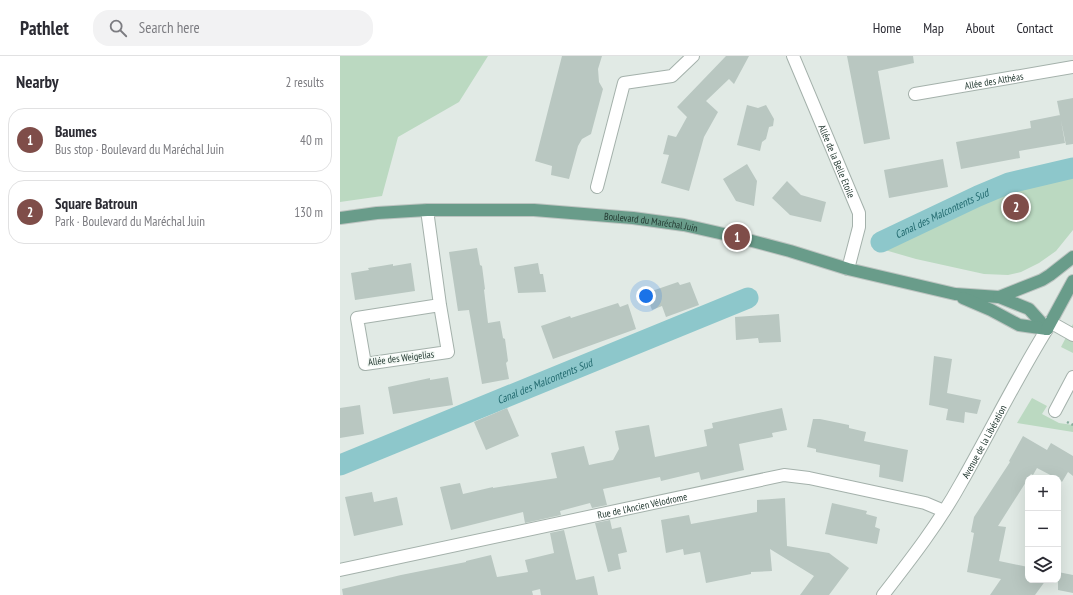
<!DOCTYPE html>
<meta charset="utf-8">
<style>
body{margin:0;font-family:"PT Sans Narrow",sans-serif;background:#f2f2f3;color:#2b2b33}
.controls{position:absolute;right:12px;bottom:12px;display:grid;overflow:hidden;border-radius:8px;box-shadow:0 4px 16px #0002}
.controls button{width:36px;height:36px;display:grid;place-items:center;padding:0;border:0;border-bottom:1px solid #e1e1e2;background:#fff;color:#2b2b33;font:20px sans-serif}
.you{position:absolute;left:306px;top:240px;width:14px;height:14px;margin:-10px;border:3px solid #fff;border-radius:50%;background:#1a73e8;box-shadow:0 0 0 6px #1a73e833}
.badge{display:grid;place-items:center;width:26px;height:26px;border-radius:50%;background:#7f4d49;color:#fff;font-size:13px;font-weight:700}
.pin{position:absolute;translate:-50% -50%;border:2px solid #fff;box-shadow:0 1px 4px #0006}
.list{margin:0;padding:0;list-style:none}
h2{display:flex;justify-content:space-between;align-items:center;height:52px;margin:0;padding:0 16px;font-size:17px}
h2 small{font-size:13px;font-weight:400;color:#7c7c81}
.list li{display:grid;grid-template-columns:26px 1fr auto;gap:12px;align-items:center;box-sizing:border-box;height:64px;margin:0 8px 8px;padding:0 8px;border:1px solid #e1e1e2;border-radius:16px}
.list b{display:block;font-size:15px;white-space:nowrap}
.list p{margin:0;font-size:13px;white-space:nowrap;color:#7c7c81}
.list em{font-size:13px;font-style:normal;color:#7c7c81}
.icon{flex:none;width:22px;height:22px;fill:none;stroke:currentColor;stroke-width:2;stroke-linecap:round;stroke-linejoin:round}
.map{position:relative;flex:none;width:733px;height:539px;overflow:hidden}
header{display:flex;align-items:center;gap:24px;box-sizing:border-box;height:56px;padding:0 20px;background:#fff;border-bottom:1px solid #e1e1e2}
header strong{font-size:19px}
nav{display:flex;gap:22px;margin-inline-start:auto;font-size:14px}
.search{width:280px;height:36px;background:#f2f2f3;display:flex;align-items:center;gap:10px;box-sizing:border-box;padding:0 14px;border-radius:16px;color:#7c7c81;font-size:15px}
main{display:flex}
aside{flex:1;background:#fff}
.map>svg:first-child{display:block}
.green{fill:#bbd9c1}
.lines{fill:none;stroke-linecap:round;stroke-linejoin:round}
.canal{stroke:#8dc7cb;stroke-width:21}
.building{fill:#b9c7c1}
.minor-casing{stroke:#a4b1ab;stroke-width:14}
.major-casing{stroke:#bdc4c1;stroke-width:14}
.path{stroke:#84ab9b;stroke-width:2.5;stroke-dasharray:2 3;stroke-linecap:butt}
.minor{stroke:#fff;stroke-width:12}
.major{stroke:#699c8a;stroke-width:12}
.labels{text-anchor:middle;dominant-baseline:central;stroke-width:3;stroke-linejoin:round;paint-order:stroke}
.street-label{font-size:10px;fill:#233931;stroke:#f1f7f3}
.water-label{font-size:11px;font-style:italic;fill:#226a6f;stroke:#f1f7f3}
</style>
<header>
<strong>Pathlet</strong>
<div class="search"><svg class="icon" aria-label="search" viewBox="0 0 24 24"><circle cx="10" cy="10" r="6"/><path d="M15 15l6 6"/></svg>Search here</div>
<nav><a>Home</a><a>Map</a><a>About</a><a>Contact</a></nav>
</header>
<main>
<aside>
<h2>Nearby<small>2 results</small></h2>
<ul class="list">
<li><span class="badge">1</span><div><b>Baumes</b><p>Bus stop · Boulevard du Maréchal Juin</p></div><em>40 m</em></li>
<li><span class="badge">2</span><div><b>Square Batroun</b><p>Park · Boulevard du Maréchal Juin</p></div><em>130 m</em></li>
</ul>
</aside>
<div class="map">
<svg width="733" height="539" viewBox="0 0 733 539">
<rect width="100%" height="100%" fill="#e1eae5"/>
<path class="green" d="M0 0H148L119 46 58 81 42 140 0 146Z
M733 112V174L716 195 699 207 681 216 668 219 644 218 576 203 531 190 669 127Z
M733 268V297L721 291Z
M692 342 707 350 702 358 719 367 733 369V376L677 367Z"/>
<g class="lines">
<g class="canal">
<path id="s1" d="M541 186 638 140 669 127 733 112"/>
<path id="s2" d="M0 409 408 242"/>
</g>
</g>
<path class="building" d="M222 0H262L258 13 259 26 263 33 251 78 242 83 238 90 229 123 211 119 212 110 195 105Z
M386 0H409L394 28 389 23 366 45 378 56 364 81 349 135 321 127 329 99 323 98 328 79 336 81 347 61 337 51Z
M507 0H573L574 7 538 15 550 83 524 88Z
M733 42V88L726 89 717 45Z
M407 49 418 52 426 49 434 63 433 70 429 71 426 83 422 86 420 95 397 89Z
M720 59 725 87 679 95 680 102 621 113 616 86 691 72 690 65Z
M603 103 608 131 549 142 544 114Z
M407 108 417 125 414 150 396 145 383 123Z
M447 125 461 139 486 146 481 166 450 159 432 142Z
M137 192 140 209 142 210 145 233 144 234 148 267 160 265 163 282 165 283 168 305 166 307 169 323 142 328 129 254 118 255 109 196Z
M71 207 75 235 15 244 11 217 29 214 28 212 41 210 53 208V210Z
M198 207 200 218H203L206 236 178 237 174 211Z
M338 226 340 229 350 226 359 249 326 261 322 250 312 254 306 237Z
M278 247 280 251 288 248 296 273 213 303 201 270 230 260 231 262Z
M439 258 441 286 419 287 418 282 396 284 395 261Z
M594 300 612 303 607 337 641 344 637 358 625 356 624 367 606 364 608 353 589 349Z
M108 321 113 349 53 358 48 331 90 322V324Z
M20 349 24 378 0 382V352Z
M167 352 179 380 146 394 134 366Z
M442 352 447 374 432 377 433 381 399 388 404 414 361 424 359 416 321 425 320 421 263 433 267 449 252 452 250 447 220 455 221 459 185 467 183 456 111 474 100 431 120 427 123 438 153 431V432L217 422 211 397 244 390 249 409 273 404 279 393 275 375 309 369 315 401 367 390 364 374 373 372 372 367Z
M473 363H480L509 369V372L526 376 524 385 568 394 563 426 539 421 540 409 476 396V393L467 391Z
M683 380 707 394 711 387 733 400V420L728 416 722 426 718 422H716L697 412 693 419 691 418 658 470 666 471 659 505 688 511V524H706L695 539H650L661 523 627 516 634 477 631 476 634 461 670 406 669 405Z
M32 436 34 446 57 441 63 469 14 480 5 441Z
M445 442 447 490 489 497 509 512 489 539H460L474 520 430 493 432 515 411 516V518L366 527 360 496 344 499 343 493 326 497 321 464 349 459 351 468 417 456V444Z
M492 447 527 455 526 458 537 461 535 471 540 473 537 488 485 478Z
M270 464 272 473 281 471 287 496 278 498 281 513 268 516 255 467Z
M224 474 236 524 254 520 258 539H201L200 533 192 535 193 539H3L2 533 61 519 126 506V505L151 499 157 521 188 516 185 504 214 497 210 477Z
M718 516 733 519V537L718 534Z"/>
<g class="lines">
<g class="minor-casing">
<g id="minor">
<path id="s3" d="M453 0 519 157V171L508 213"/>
<path id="s4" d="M575 38 733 11"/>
<path d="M257 131 284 27 332 20 353 0"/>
<path d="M87 154 100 249 108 296 25 308 17 262 100 249"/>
<path d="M710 266 733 279"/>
<path d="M715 355 733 321"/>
<path id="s5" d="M0 514 444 419 469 422 585 447 604 455"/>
<path id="s6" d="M543 539C571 503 599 467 621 427 650 376 676 323 707 273"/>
</g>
</g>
<g class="major-casing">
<g id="major">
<path id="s7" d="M0 162 37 157 87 154H194L293 162 344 169 397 181 450 195 508 213 615 238 659 241 689 253 707 273"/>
<path d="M659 241 702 224 710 219 733 201"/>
<path d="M623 242 651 254 679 269 707 273"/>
<path d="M707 273 733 225"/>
</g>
</g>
<path class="path" d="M727 366 733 369"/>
<use href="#minor" class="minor"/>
<use href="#major" class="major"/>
</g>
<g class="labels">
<g class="street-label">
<text stroke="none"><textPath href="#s4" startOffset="80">Allée des Althéas</textPath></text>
<text stroke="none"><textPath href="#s3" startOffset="114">Allée de la Belle Etoile</textPath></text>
<text stroke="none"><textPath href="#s7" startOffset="312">Boulevard du Maréchal Juin</textPath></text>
<text transform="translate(61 302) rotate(-7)">Allée des Weigelias</text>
<text stroke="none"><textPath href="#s6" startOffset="184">Avenue de la Libération</textPath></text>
<text stroke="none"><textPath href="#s5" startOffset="309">Rue de l'Ancien Vélodrome</textPath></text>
</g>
<g class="water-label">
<text stroke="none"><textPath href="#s1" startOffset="67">Canal des Malcontents Sud</textPath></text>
<text stroke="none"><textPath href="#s2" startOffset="221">Canal des Malcontents Sud</textPath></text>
</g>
</g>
</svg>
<div class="controls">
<button>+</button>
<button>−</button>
<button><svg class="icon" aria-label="layers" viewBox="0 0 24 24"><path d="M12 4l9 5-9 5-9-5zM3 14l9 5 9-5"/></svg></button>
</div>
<div class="you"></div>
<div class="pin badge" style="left:397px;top:181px">1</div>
<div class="pin badge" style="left:676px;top:151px">2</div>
</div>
</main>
